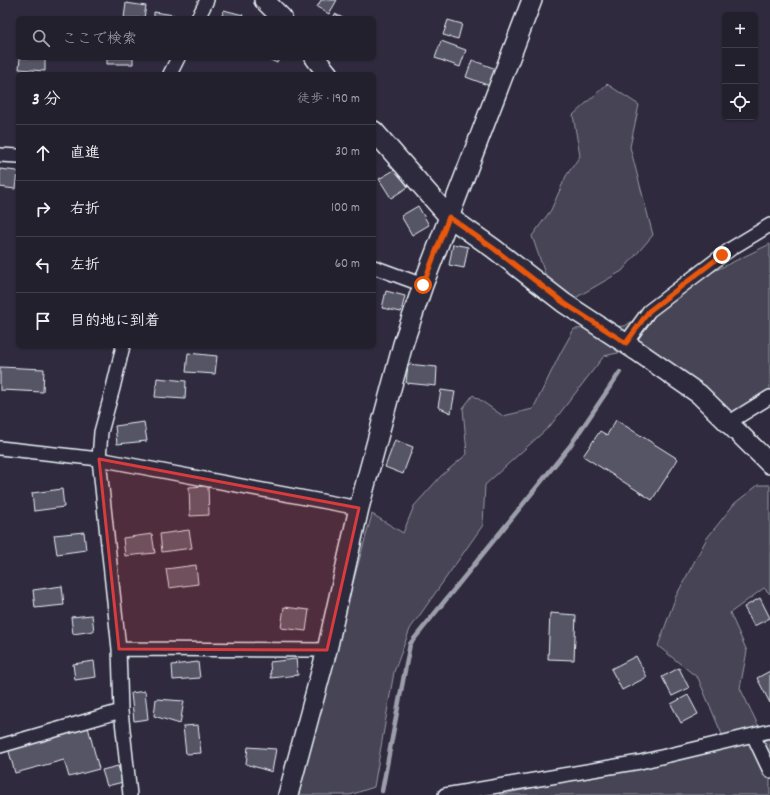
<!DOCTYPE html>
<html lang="ja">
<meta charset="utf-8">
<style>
body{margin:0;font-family:Dekko,"Klee One",sans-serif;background:#2b2836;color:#f1f3f6}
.controls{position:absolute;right:12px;top:12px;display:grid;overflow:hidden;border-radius:6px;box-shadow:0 1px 3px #0004}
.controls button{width:36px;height:36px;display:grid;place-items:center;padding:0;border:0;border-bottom:1px solid #403e4a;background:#23202e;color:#f1f3f6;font:20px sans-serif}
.stop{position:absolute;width:12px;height:12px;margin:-9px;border:3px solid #ea580c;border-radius:50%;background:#fff}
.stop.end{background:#ea580c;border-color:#fff;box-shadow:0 1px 4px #0008}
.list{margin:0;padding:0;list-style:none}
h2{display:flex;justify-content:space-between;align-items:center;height:52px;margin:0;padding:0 16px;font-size:17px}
h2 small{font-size:13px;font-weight:400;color:#a3a3aa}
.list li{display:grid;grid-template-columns:26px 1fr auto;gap:12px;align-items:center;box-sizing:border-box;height:56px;padding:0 16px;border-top:1px solid #403e4a}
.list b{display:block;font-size:15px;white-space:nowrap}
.list em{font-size:13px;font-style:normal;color:#a3a3aa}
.icon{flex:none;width:22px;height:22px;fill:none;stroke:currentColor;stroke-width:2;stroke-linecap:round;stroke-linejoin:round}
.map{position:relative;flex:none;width:770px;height:795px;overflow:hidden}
.search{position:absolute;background:#23202e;box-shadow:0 1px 3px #0004;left:16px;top:16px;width:360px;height:44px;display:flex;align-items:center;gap:10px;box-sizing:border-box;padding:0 14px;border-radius:6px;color:#a3a3aa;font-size:15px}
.panel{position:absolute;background:#23202e;box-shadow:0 1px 3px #0004;left:16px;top:72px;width:360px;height:276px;border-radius:6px}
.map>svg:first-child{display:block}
.green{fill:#464455;stroke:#979aa6}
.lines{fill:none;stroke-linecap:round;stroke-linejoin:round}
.stream{stroke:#9c9fab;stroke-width:4.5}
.building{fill:#575565;stroke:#e8f1f8}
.street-casing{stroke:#e8f1f8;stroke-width:16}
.secondary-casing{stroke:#e8f1f8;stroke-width:22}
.street{stroke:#2f2a3d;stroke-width:13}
.secondary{stroke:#2f2a3d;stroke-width:19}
.route{stroke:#ea580c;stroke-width:5}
.marked{fill:#d83c3d;fill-opacity:0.2;stroke:#d83c3d;stroke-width:3;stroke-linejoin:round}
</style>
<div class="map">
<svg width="770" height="795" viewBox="0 0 770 795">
<rect width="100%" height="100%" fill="#2f2a3d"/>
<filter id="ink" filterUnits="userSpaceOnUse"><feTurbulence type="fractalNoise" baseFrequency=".025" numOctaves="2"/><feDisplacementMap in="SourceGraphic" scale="8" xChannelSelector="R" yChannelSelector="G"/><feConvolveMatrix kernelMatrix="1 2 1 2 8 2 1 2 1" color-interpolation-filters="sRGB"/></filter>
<g filter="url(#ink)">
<path class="green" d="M607 84 639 105 630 147 653 235 622 271 577 297 552 294 532 236 551 210 566 176 580 156 573 115Z
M770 244V397L737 417 645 347 604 356 550 426 485 485 483 525 410 629 394 672 374 787 350 795H294L372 514 403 533 414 506 441 476 467 454 463 408 473 395 503 416 533 409 561 352 574 329 625 326 679 288Z
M758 485H770V594L764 588 730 613 747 651 740 688 759 727 723 737 698 678 658 646 676 596 707 538 735 503Z
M770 739V795H499Z"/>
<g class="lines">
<path class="stream" d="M382 791 410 644 570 446 620 372"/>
</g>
<path class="building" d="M321 0H337L329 14 317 7Z
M126 3 146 6 144 18H124Z
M224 10 243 15 242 18H221Z
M154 12 174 15 173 18H154Z
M335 14 343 18H333Z
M448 20 462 24 458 39 443 35Z
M441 41 466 50 460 67 435 58Z
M20 58H45V71L19 69Z
M107 58H133V64H107Z
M266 58H280L277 63Z
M472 60 496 69 490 86 466 77Z
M0 169 17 171 15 189 0 187Z
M396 169 408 187 391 198 379 179Z
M418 206 429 225 412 235 401 216Z
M453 244 468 247 464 268 449 265Z
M386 291 405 296 401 312 382 308Z
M188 353 217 356 215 374 186 372Z
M408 364 437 367 436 386 406 383Z
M0 367 44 369 43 392 0 390Z
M157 378 186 381 185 399 155 397Z
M441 390 455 392 451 413 438 407Z
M616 420 678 459 652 500 583 456 600 431 607 435Z
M144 422 147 441 117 444 115 426Z
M395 440 413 447 403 474 385 467Z
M208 486 209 515 190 516 189 487Z
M62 489 64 507 34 511 32 493Z
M189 530 192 548 162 552 160 534Z
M84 532 86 550 57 554 54 535Z
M152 534 155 553 125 556 123 538Z
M196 565 198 584 169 588 166 569Z
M62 586 64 605 35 608 33 590Z
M760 598 770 618 754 626 744 607Z
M284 607 309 610 306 631 281 628Z
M550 613 576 615 574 660 548 659Z
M92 615 94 631 73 634 71 617Z
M636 656 647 677 622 690 611 669Z
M296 659 298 675 271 678 270 662Z
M94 661 96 677 75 680 73 664Z
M198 662 200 678 173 680 172 665Z
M679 668 689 688 672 696 662 677Z
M770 671V703L757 678Z
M145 691 148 719 134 721 131 693Z
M688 695 698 714 681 723 671 704Z
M156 699 184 701 180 724 154 716Z
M198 725 201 753 186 754 183 726Z
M88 727 99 769 69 777 64 760 15 773 8 748Z
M248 747 276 749 272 772 246 764Z
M118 766 123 782 107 786 102 770Z"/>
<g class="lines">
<g class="street-casing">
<path id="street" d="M198 18 207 0
M170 74 178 58
M0 155 18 156
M374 267 423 285
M626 343 649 311 732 248 770 225
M123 346 113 388 101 432 99 459 119 649 121 711 130 795
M728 423 770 397
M0 448 99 459 359 508
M119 649 327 650
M753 735 770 771
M0 746 121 711
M445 795 640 762 770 731"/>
</g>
<g class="secondary-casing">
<path id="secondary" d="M264 0 282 18
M315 58 328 74
M374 131 449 217 493 248 564 303 637 351 699 394 770 464
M288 795 327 650 359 508 403 344 423 285 532 0"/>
</g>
<use href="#street" class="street"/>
<use href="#secondary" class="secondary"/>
</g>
</g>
<g class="lines" filter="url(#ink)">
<path class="route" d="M423 285 449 217 493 248 564 303 626 343 649 311 722 255"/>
</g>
<path class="marked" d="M99 459 359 508 327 650 119 649Z"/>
</svg>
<div class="controls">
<button>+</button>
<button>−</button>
<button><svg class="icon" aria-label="locate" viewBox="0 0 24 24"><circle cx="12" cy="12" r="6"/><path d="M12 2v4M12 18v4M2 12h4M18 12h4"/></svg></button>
</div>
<div class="stop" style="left:423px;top:285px"></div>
<div class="stop end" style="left:722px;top:255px"></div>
<div class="search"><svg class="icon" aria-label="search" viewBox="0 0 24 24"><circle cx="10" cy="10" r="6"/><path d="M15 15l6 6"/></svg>ここで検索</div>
<section class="panel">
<h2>3 分<small>徒歩 · 190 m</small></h2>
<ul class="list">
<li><svg class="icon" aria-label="ahead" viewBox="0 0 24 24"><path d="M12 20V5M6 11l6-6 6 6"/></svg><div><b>直進</b></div><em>30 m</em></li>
<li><svg class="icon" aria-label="right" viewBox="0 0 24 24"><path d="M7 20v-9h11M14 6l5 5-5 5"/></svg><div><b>右折</b></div><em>100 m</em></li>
<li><svg class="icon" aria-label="left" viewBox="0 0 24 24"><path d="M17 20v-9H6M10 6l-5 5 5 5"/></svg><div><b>左折</b></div><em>60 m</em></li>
<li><svg class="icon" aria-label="arrive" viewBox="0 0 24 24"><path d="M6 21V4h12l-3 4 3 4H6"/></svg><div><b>目的地に到着</b></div></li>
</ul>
</section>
</div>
